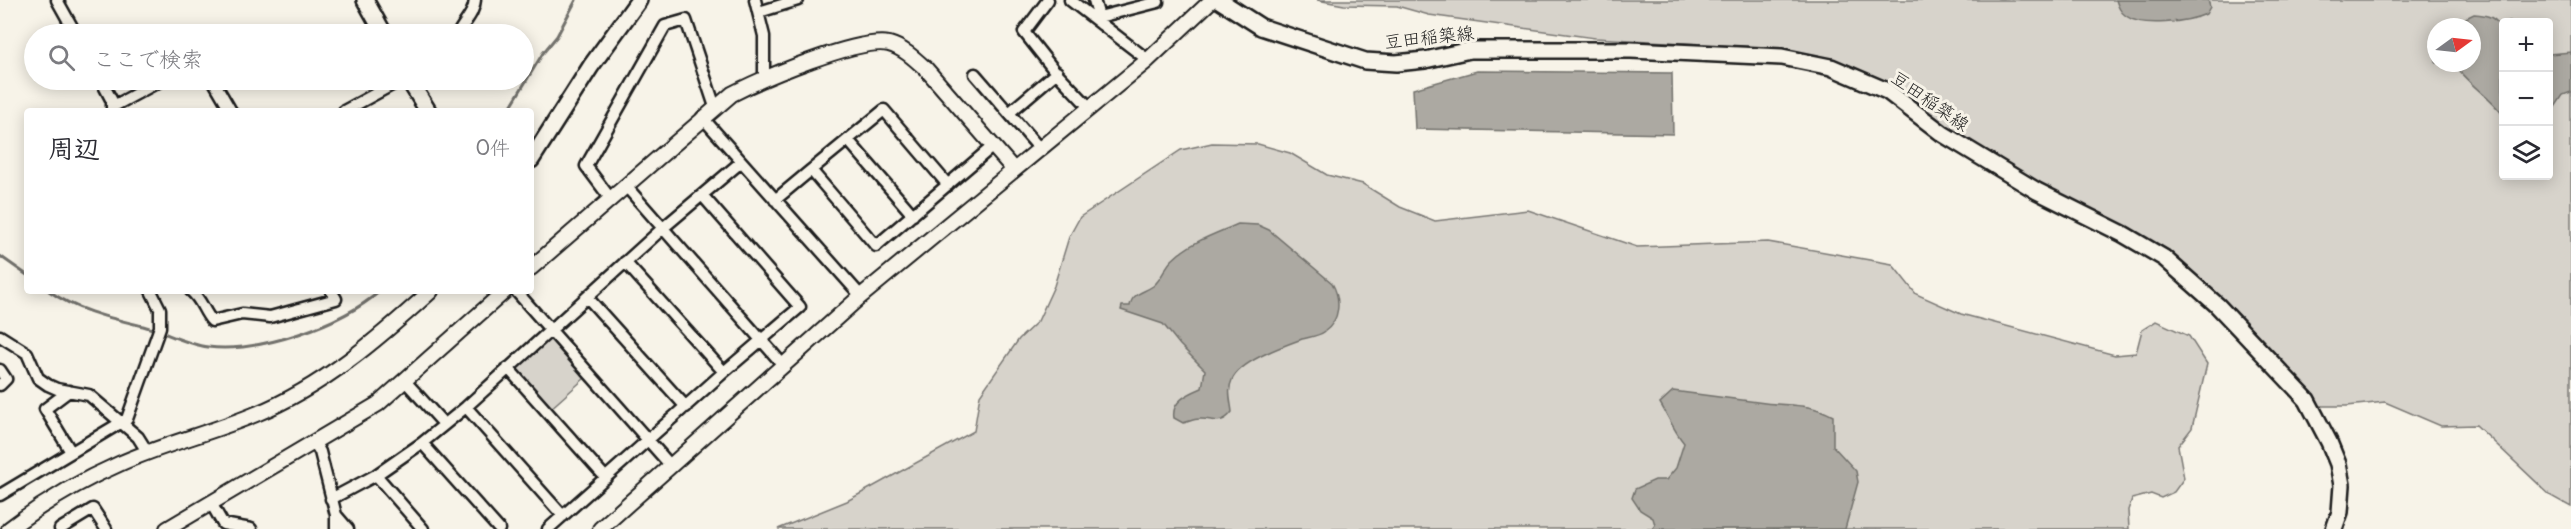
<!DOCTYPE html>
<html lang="ja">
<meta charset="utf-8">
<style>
body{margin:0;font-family:"Playpen Sans","Klee One",sans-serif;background:#f2f2f3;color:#2b2b33}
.controls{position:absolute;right:18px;top:18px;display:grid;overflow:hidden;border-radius:6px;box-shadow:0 3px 15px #0003}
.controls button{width:54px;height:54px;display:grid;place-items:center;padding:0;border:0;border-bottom:2px solid #e1e1e2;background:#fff;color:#2b2b33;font:30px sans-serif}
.compass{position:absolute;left:2427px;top:18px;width:54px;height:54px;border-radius:50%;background:#fff;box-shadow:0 3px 15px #0003;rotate:75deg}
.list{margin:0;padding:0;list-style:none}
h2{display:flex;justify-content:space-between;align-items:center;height:78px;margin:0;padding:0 24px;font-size:26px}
h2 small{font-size:20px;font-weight:400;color:#7c7c81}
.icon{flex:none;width:33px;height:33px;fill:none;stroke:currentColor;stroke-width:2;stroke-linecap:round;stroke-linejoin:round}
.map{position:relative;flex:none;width:2571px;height:529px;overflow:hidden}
.search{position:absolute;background:#fff;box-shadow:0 3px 15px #0003;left:24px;top:24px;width:510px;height:66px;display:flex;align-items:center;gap:15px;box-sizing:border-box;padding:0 21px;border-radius:33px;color:#7c7c81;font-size:22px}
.panel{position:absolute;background:#fff;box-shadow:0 3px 15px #0003;left:24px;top:108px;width:510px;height:186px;border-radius:6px}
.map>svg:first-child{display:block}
.green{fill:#d7d3cb;stroke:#7a7874;stroke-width:1.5;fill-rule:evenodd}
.water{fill:#aca9a2;stroke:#72716c;stroke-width:1.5}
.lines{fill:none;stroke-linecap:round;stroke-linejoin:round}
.stream{stroke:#72716c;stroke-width:3}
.minor-casing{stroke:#1c1c1c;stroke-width:15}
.tertiary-casing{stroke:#1c1c1c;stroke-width:18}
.secondary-casing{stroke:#1c1c1c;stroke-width:20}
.minor{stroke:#f7f3e8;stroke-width:10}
.tertiary{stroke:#f7f3e8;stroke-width:14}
.secondary{stroke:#f7f3e8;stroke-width:15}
.labels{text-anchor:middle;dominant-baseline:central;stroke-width:6;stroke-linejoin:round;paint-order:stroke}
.street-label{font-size:18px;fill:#1c1c1c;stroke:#f7f3e8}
</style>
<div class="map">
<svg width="2571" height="529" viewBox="0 0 2571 529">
<rect width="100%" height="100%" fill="#f7f3e8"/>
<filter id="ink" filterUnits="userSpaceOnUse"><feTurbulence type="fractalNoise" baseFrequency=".0167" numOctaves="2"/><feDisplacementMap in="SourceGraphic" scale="12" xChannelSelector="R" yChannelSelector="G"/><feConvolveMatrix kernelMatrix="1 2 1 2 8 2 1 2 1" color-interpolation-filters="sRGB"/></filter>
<g filter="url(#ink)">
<path class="green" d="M1317 0H2571V507L2551 496 2476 425 2441 426 2385 402 2347 406H2314L2166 255 2034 186 1942 130 1876 78 1850 66 1775 48 1595 38 1429 15 1397 6 1344 5ZM2504 22H2548V176H2504ZM2436 27H2472V63H2436Z
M1212 143 1258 144 1290 153 1327 175 1363 184 1400 207 1435 221 1528 210 1637 247 1768 242 1892 264 1916 294 1961 314 2115 355 2136 353 2142 330 2156 321 2189 336 2207 364 2192 428 2178 446 2184 478 2174 492 2161 498 2151 494 2132 499 2128 510 2129 529H778L847 501 974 431 980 395 1019 339 1038 321 1054 286 1069 237 1080 217 1181 150Z
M549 338 585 378 549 410 513 370Z"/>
<path class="water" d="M2116 0H2208L2210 7 2206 14C2188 22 2142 28 2126 16 2120 12 2118 6 2116 0Z
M2474 14C2489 15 2495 17 2503 30V115C2489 96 2466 83 2453 63H2472V27H2447Z
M2571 52V92L2563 95 2549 116V54Z
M1477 71 1672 73 1673 134 1415 129 1413 89Z
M1238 224 1258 225 1269 230 1332 283C1341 299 1341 320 1324 332 1319 336 1309 337 1302 339 1283 346 1240 361 1232 380 1227 390 1231 402 1232 412 1220 427 1214 418 1199 419 1194 419 1188 422 1183 423L1174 418C1171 401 1188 394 1202 388L1205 370 1180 345 1163 324 1121 310 1122 306H1130C1132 293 1143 293 1153 286 1162 279 1164 268 1172 260 1190 242 1215 234 1238 224Z
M1673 391C1704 395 1735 399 1765 403 1790 406 1809 403 1833 416V446L1856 471 1858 482 1845 529H1652L1655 525 1653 518 1640 510 1632 498 1635 489 1655 480H1666L1676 468 1684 443C1674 431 1668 416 1660 403Z"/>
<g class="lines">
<path class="stream" d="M508 111 543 53 557 36 576 0
M0 256 27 275
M49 291C77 311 110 318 143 326 165 332 185 344 208 347 260 353 341 325 380 291"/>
<g class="minor-casing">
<path id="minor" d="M57 0 76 34
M755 0 764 36V78
M1048 0 1024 32 1054 70 1090 108
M1070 0 1148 60
M1094 0 1101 24
M759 12 798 0
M1099 17 1158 2 1157 0
M458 34C464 22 474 14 475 0
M975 74 1040 149
M101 80 112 101V111
M213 80 231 111
M112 107 162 80
M344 111 401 80
M1009 113 1057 72
M702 117 861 296
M848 140 913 215
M625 185 784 366
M948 185 884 110 811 170 876 246 993 146
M610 198 586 166 665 26 686 20 715 107
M775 200 811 170
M625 262 724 372
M191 291C202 300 203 311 212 321L242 314 270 317 336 299 331 291
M516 291 671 466
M587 297 686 407
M0 336 27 353 38 378 48 385 57 389 89 395 138 437 148 453
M508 368 606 478
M0 370 6 379 0 385
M405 381 444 424
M69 391 45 409 71 452
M466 407 563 516
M315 443 320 452 336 515V529
M422 443 499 529
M376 475 423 529
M0 495 127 419 160 327V309L151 291
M331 499 376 475 422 443 466 407 663 228 741 162
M211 503 223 524 251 529
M336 515 348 529
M60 529 93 509 106 529
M548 529 724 372 800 307 702 195"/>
</g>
<g class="tertiary-casing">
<path id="tertiary" d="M531 268 732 94C761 79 859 37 889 44 904 48 916 60 927 70L1014 170
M9 529C43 503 80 481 119 464 163 444 211 433 256 414 323 387 379 338 431 291
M167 529 378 404 505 291
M600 529 861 296 1148 60 1212 0"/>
</g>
<g class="secondary-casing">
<path id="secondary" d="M365 0 384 34
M1219 0 1261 27 1365 61 1396 63 1425 60 1470 50H1631L1782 57 1831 67 1887 91 1943 134 2037 191 2123 234 2164 258 2217 305 2307 400 2329 442 2338 464 2342 485 2340 512 2334 529
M409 80 428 111
M531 160 591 66 639 0"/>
</g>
<use href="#minor" class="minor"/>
<use href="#tertiary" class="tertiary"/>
<use href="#secondary" class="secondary"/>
</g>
</g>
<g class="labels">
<g class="street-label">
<text transform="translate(1429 36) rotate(-6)">豆田稲築線</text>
<text transform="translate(1931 100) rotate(35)">豆田稲築線</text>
</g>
</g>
</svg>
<div class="controls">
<button>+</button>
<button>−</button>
<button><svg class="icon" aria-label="layers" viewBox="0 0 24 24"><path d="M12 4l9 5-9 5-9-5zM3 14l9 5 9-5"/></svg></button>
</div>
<svg class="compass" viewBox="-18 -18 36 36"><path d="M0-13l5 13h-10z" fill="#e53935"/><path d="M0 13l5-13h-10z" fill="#7c7c81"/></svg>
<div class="search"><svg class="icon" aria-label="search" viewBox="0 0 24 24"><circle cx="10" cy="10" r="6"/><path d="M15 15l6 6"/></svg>ここで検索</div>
<section class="panel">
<h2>周辺<small>0件</small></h2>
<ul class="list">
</ul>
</section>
</div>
